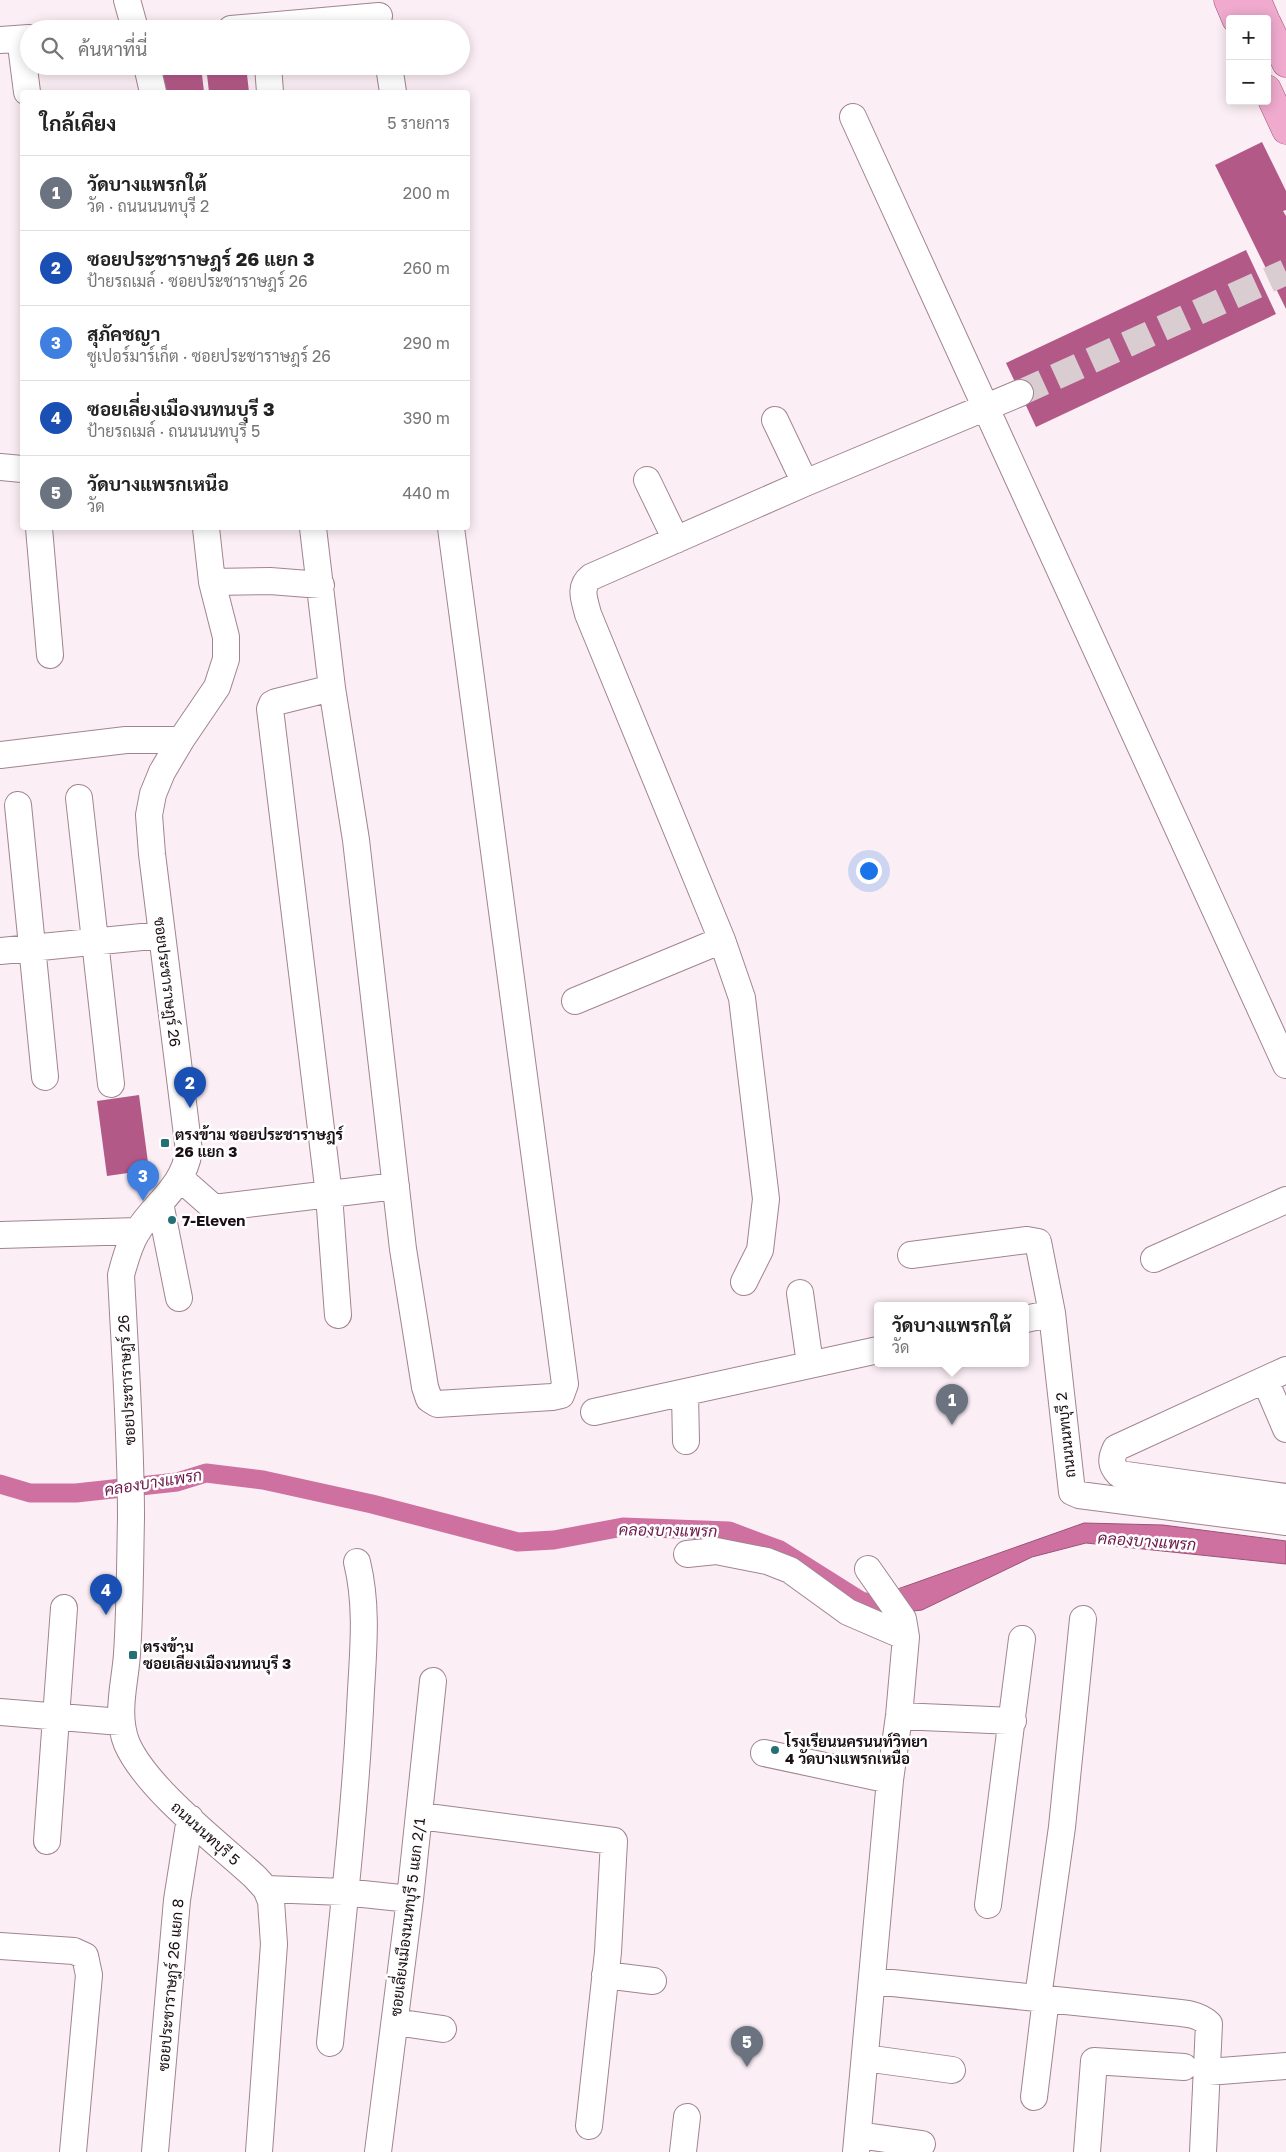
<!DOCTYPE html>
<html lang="th">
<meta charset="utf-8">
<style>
body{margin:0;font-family:"Golos Text",Sarabun,sans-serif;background:#f2f2f2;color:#222}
.controls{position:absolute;right:15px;top:15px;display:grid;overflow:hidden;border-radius:5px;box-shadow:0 2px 12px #0003}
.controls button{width:45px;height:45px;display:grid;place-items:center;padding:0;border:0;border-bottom:1px solid #e0e0e0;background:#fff;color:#222;font:25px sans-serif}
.you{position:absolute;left:868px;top:870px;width:18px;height:18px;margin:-12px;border:4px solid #fff;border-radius:50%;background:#1a73e8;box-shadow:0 0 0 8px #1a73e833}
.badge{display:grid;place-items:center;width:32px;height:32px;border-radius:50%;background:#257074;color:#fff;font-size:16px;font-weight:700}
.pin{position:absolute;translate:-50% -41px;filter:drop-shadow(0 1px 2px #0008)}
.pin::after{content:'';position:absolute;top:26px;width:18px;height:15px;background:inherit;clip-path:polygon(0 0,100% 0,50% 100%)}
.popup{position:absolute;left:874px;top:1302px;width:155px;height:65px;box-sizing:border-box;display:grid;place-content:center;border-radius:5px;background:#fff;filter:drop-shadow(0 1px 4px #0005);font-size:16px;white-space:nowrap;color:#767676}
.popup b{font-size:19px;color:#222}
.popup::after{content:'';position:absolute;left:50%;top:100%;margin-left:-10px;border:10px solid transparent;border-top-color:#fff}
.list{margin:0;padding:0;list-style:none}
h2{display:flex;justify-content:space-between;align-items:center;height:65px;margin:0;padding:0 20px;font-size:21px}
h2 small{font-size:16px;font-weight:400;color:#767676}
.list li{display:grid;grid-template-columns:32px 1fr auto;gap:15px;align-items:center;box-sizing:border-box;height:75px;padding:0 20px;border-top:1px solid #e0e0e0}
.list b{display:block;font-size:19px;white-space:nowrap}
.list p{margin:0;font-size:16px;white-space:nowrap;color:#767676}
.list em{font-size:16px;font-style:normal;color:#767676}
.icon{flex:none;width:28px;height:28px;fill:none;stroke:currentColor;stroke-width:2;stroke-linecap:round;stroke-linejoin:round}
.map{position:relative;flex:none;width:1286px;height:2152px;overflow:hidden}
.search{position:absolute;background:#fff;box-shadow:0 2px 12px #0003;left:20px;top:20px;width:450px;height:55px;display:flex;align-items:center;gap:12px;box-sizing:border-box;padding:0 18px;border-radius:28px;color:#767676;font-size:19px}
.panel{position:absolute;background:#fff;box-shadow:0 2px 12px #0003;left:20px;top:90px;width:450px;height:440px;border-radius:5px}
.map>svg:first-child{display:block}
.water{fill:#ce71a0;stroke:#985476}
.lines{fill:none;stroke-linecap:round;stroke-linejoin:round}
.canal{stroke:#ce71a0;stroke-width:19}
.building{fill:#b35988}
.minor-tunnel{stroke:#d9cdd2;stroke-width:26;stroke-dasharray:26 13;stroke-linecap:butt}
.minor-casing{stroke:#a18491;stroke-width:28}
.major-casing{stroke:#9d4f77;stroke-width:29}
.minor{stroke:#fff;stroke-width:26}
.major{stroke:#efaace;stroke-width:28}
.poi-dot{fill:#257074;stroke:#fff;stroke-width:2}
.labels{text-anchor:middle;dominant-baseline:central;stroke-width:5;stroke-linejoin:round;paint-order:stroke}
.street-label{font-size:15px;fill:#1a0f14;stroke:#fff}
.poi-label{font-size:15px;font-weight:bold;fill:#1a0f14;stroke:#fff;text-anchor:start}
.water-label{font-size:16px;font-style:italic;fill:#6d194a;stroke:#fff}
</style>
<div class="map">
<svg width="1286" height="2152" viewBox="0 0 1286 2152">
<rect width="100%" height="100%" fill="#fbeef4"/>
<path class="water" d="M1084 1523 1163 1525 1286 1541V1564L1086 1543 1032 1557 922 1610 905 1612 892 1591Z"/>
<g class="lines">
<path class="canal" d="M0 1484 30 1493H76L177 1482 206 1473 263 1480 372 1504 518 1542 554 1540 623 1527 729 1531 780 1550 861 1601 878 1605 902 1597"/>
</g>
<path class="building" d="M158 66H201L204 92H161Z
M206 66H246L249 92H209Z
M1262 142 1286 191V210L1283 211 1286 216V309L1215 165Z
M1246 250 1276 314 1036 427 1006 363Z
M139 1095 149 1170 107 1176 97 1101Z"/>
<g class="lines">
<path class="minor-tunnel" d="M1020 393 1286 272"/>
<g class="minor-casing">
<path id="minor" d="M127 0 135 29
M231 29 379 16
M0 40 29 38
M147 66 153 92
M268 66 270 92
M389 66 393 92
M27 92 22 53 29 52
M853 117 1286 1065
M775 420 805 483
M0 467 22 469
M647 480 676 540
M39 528 50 655
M206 528 212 582 226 637V659L217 687 181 740 162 772 153 794 149 815 152 854 189 1151C183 1188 156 1202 137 1232 129 1245 125 1260 121 1275 125 1356 131 1437 131 1518 130 1563 130 1609 127 1654 125 1684 115 1714 127 1744 147 1789 218 1843 255 1877L266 1889 271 1901 274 1944 259 2152
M313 528 332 688 356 840 403 1249 425 1387 429 1399 437 1404 552 1397 561 1395 565 1384 451 528
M212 582 270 581 321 585
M332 688 276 702 272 704 270 709 329 1195 338 1315
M0 755 126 740H181
M79 798 111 1084
M18 805 45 1077
M0 951 162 935
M575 1001 722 940
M181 1179 214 1208 396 1186
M160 1203 179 1298
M0 1235 138 1231
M911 1255 1027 1240 1038 1242 1052 1313 1072 1492 1079 1495 1286 1522
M1154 1259 1286 1200
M744 1282 760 1250 766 1199 742 998 722 940 588 614C585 601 578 587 591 577L805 483 1020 393
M800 1293 810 1364
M1026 1319 1052 1313
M1286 1370 1116 1448C1111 1458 1110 1465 1119 1474L1286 1497
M1265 1380 1286 1429
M685 1394 686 1441
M594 1412 878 1350
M687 1554 716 1551 767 1561 790 1570 848 1612 906 1637
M0 1712 121 1722
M899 1716 1013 1721
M764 1753 890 1780
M420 1816 614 1841 608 1952 589 2126
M47 1841 64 1608
M266 1889 344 1892 410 1899
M988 1905 1022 1639
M0 1946 74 1951 85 1956 89 1975 73 2152
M605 1975 653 1981
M873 1981 1162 2011C1178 2013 1197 2012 1209 2024L1203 2152
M1038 1997 1062 1827 1083 1619
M395 2022 443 2029
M330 2043C341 1932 354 1821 360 1710 362 1660 369 1611 357 1562
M865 2058 952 2070
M1208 2072 1286 2066
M1034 2097 1046 1998
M858 2135 922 2144
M155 2152 177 1900 190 1818
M378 2152 410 1899 433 1681
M683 2152 687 2117
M856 2152 890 1780 899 1716 906 1637 903 1619 868 1569
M1087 2152 1094 2061 1184 2067"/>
</g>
<g class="major-casing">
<path id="major" d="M1228 0 1236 19
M1257 0 1265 19
M1267 23 1286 63
M1267 89 1286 130"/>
</g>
<use href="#minor" class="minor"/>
<use href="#major" class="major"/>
</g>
<g class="poi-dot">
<rect x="160" y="1138" width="10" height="10" rx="2.5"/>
<circle cx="172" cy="1220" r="5"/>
<rect x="128" y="1650" width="10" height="10" rx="2.5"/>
<circle cx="775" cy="1750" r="5"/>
</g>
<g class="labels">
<g class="street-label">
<text transform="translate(168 982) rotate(83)">ซอยประชาราษฎร์ 26</text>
<text transform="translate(126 1380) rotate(-93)">ซอยประชาราษฎร์ 26</text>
<text transform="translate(1065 1435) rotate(-96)">ถนนนนทบุรี 2</text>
<text transform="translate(206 1833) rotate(42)">ถนนนนทบุรี 5</text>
<text transform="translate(407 1917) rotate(-83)">ซอยเลี่ยงเมืองนนทบุรี 5 แยก 2/1</text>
<text transform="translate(170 1985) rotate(-85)">ซอยประชาราษฎร์ 26 แยก 8</text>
</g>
<g class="poi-label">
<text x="175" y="1134">ตรงข้าม ซอยประชาราษฎร์<tspan x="175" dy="17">26 แยก 3</tspan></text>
<text x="182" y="1220">7-Eleven</text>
<text x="143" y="1646">ตรงข้าม<tspan x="143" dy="17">ซอยเลี่ยงเมืองนทนบุรี 3</tspan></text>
<text x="785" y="1741">โรงเรียนนครนนท์วิทยา<tspan x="785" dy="17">4 วัดบางแพรกเหนือ</tspan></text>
</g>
<g class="water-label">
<text transform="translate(153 1482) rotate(-9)">คลองบางแพรก</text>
<text transform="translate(668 1530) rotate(1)">คลองบางแพรก</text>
<text transform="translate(1147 1541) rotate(4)">คลองบางแพรก</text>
</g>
</g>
</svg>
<div class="controls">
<button>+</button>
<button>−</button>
</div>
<div class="you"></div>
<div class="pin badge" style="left:952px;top:1425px;background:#6b7280">1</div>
<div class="popup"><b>วัดบางแพรกใต้</b>วัด</div>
<div class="pin badge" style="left:190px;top:1108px;background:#1a4fb4">2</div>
<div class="pin badge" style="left:143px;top:1201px;background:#3f7fe0">3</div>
<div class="pin badge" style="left:106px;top:1615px;background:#1a4fb4">4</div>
<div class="pin badge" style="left:747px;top:2067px;background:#6b7280">5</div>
<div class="search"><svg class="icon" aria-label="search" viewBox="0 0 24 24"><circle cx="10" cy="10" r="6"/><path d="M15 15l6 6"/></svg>ค้นหาที่นี่</div>
<section class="panel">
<h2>ใกล้เคียง<small>5 รายการ</small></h2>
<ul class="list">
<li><span class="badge" style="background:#6b7280">1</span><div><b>วัดบางแพรกใต้</b><p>วัด · ถนนนนทบุรี 2</p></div><em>200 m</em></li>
<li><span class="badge" style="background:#1a4fb4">2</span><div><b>ซอยประชาราษฎร์ 26 แยก 3</b><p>ป้ายรถเมล์ · ซอยประชาราษฎร์ 26</p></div><em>260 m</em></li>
<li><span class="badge" style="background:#3f7fe0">3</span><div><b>สุภัคชญา</b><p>ซูเปอร์มาร์เก็ต · ซอยประชาราษฎร์ 26</p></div><em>290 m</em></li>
<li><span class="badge" style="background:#1a4fb4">4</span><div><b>ซอยเลี่ยงเมืองนทนบุรี 3</b><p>ป้ายรถเมล์ · ถนนนนทบุรี 5</p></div><em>390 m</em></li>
<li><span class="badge" style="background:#6b7280">5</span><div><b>วัดบางแพรกเหนือ</b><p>วัด</p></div><em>440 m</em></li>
</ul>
</section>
</div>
